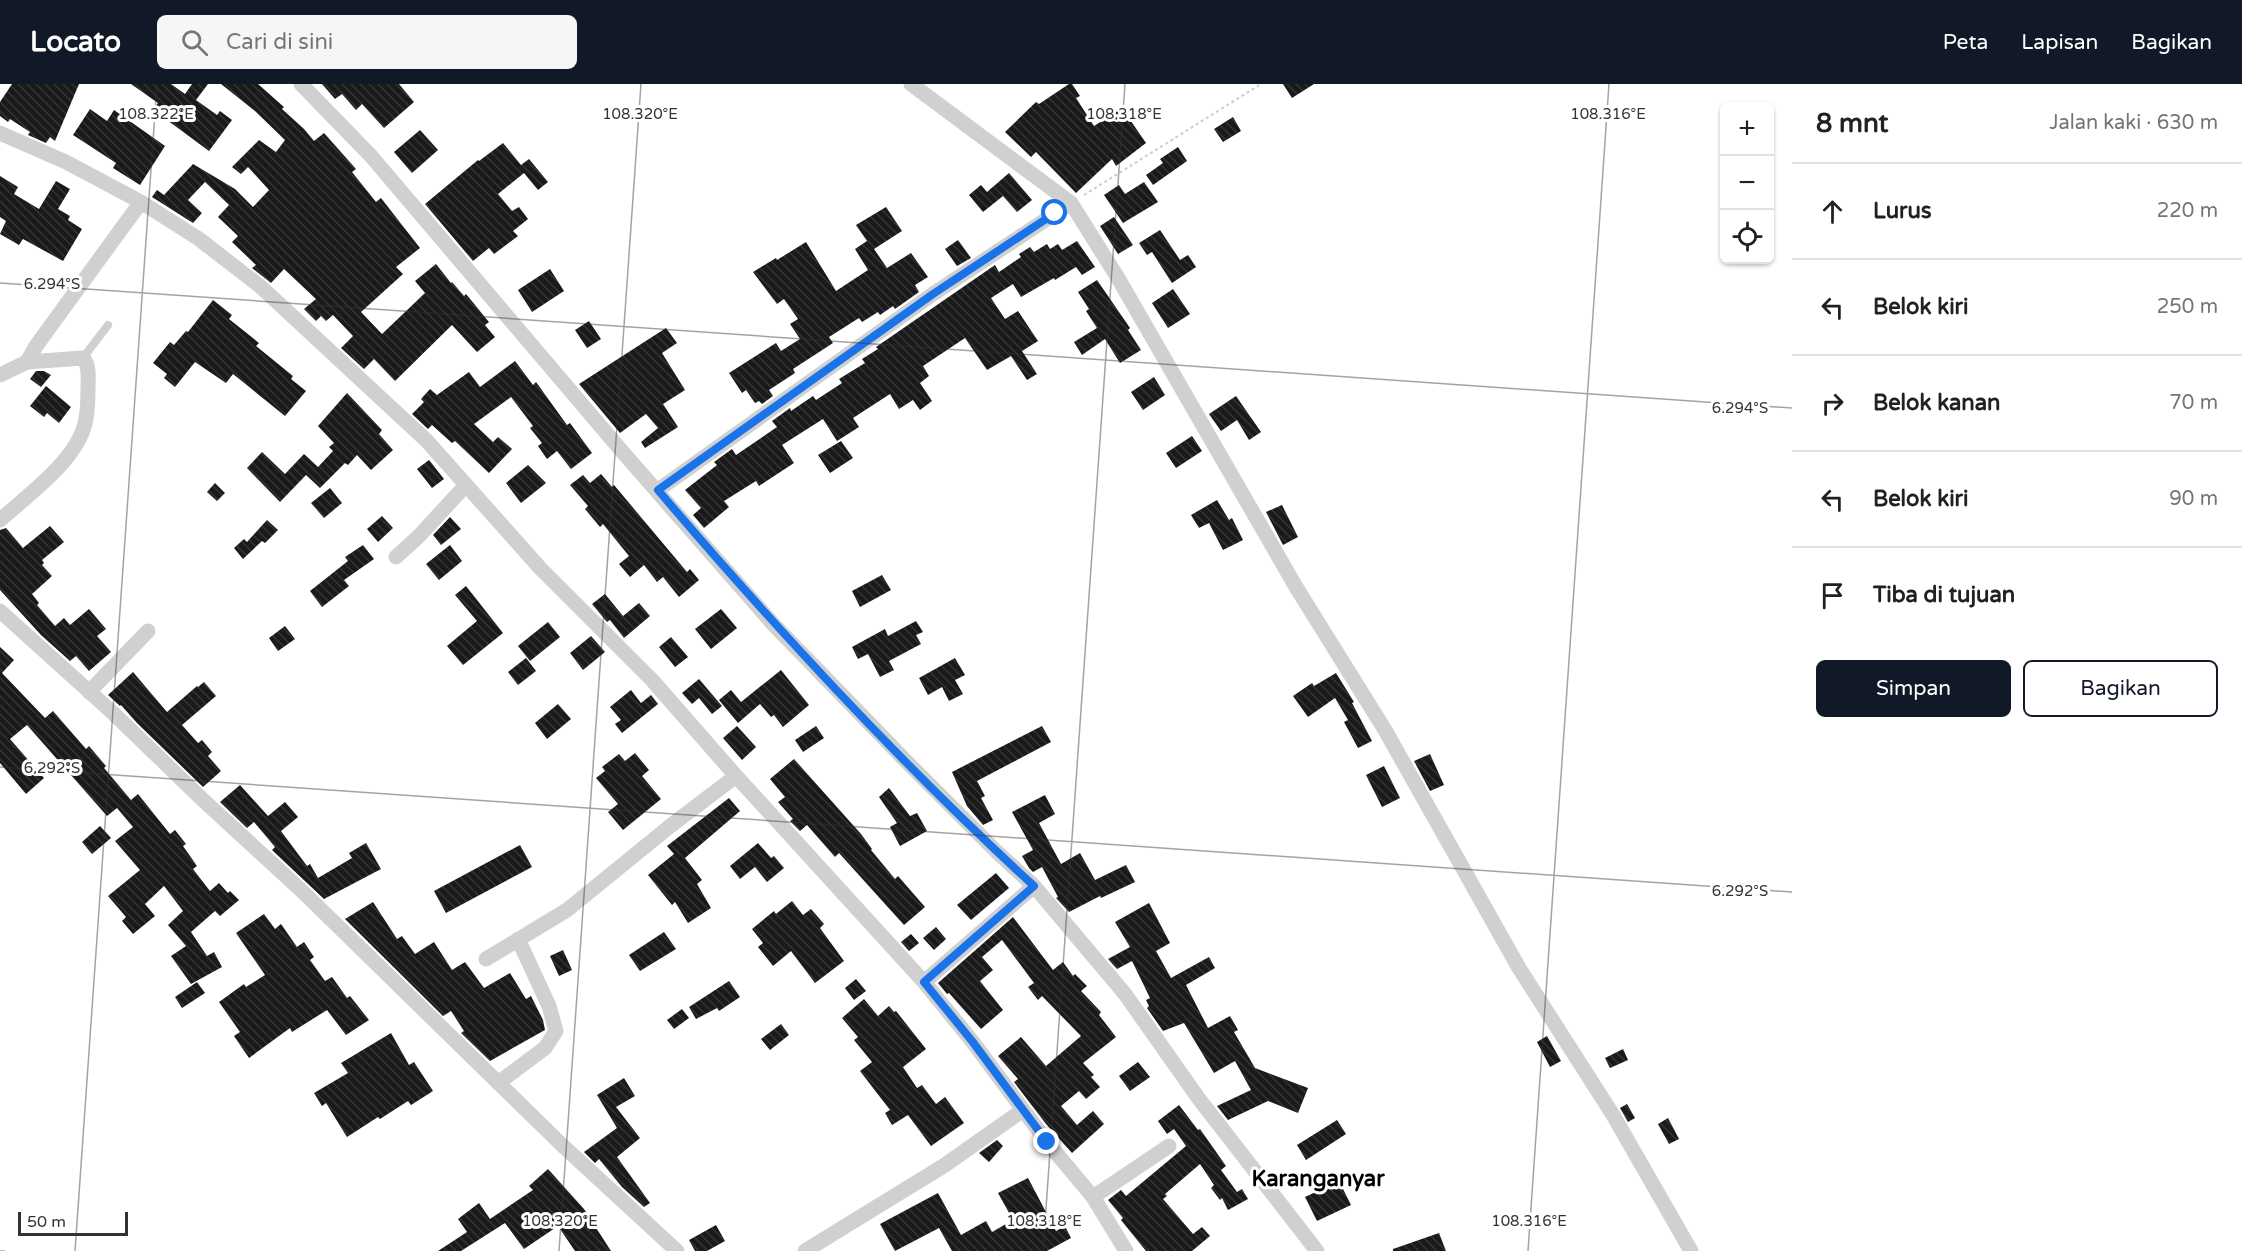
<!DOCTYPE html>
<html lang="id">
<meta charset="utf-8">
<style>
body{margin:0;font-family:"Varela Round",sans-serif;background:#f6f6f6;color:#202124}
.controls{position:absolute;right:18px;top:18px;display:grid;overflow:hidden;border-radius:9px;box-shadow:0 2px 4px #0004}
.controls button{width:54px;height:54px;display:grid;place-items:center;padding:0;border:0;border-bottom:2px solid #e0e0e0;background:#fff;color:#202124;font:30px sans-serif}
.scale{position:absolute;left:18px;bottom:15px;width:110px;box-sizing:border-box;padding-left:6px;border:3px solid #333;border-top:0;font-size:16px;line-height:21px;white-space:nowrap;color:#333;-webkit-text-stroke:4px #fff;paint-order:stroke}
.stop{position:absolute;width:18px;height:18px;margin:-14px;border:4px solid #1a73e8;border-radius:50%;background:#fff}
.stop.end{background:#1a73e8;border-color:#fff;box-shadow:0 2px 6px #0008}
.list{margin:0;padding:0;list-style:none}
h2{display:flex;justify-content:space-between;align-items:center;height:78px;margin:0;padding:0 24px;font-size:26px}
h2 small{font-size:20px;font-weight:400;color:#757577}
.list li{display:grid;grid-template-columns:39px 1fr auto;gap:18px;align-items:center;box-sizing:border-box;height:96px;padding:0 24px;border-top:2px solid #e0e0e0}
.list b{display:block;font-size:22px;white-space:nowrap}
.list em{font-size:20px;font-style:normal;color:#757577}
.actions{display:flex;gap:12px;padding:18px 24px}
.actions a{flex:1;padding:14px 0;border:2px solid #111827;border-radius:9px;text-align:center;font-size:21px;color:#111827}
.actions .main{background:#111827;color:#fff}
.icon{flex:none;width:33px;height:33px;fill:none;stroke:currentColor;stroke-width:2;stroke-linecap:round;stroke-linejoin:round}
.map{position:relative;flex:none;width:1792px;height:1167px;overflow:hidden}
header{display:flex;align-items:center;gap:36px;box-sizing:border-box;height:84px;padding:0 30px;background:#111827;color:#fff}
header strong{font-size:28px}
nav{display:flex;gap:33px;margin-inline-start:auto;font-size:21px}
.search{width:420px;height:54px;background:#f6f6f6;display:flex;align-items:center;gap:15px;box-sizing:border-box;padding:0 21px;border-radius:9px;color:#757577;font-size:22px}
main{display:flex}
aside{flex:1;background:#fff}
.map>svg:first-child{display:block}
.building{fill:url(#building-back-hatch)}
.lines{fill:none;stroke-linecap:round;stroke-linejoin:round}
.path{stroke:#cdcdcd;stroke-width:2;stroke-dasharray:3 3;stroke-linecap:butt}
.lane{stroke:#d0d0d0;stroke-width:8}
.street{stroke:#d0d0d0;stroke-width:15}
.route{stroke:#1a73e8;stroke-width:8}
.ticks{fill:none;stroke:#333;stroke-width:1.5;stroke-opacity:0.45}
.labels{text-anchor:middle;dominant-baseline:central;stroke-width:6;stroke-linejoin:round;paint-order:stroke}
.quarter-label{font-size:22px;font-weight:bold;fill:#000;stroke:#fff}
.ticks-label{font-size:15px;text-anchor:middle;fill:#333;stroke:#fff;stroke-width:6;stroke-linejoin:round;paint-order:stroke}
</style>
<header>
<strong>Locato</strong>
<div class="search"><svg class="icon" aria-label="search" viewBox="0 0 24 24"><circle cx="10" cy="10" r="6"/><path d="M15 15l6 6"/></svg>Cari di sini</div>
<nav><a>Peta</a><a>Lapisan</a><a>Bagikan</a></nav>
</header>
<main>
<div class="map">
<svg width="1792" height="1167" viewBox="0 0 1792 1167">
<defs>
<pattern id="building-back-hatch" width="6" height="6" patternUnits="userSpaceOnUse" patternTransform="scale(1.5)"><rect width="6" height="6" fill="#1a1a1a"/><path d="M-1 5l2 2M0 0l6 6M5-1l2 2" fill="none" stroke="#333"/></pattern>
</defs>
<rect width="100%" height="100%" fill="#fff"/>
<path class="building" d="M12 0H79L55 57 50 53 46 59 28 51 30 48 10 35 8 38 0 32V18Z
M131 0H171L185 10 192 0H208L196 16 217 31 220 27 232 36 209 67 163 33 165 31 154 24 158 19Z
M221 0H258L284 23 282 25 304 45 314 57 324 49 356 85 352 88 376 118 381 114 420 164 396 183 403 190 361 228 382 250 425 209 415 197 436 180 451 199 452 198 464 212 466 210 489 238 485 241 495 253 477 268 452 241 395 297 374 275 364 285 341 264 353 252 333 231 326 237 321 232 316 237 304 225 316 215 284 185 271 199 252 184 256 181 232 158 238 152 218 133 229 121 205 98 188 116 202 129 193 139 152 113 157 106 164 111 193 80 235 105 253 123 269 106 248 83 241 90 232 83 259 56 276 68 285 56 255 27Z
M322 0H399L414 18 384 44 362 20 356 26 342 10 335 15Z
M1069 0H1072L1080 12 1076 14 1094 42 1122 24 1146 59 1116 82 1112 75 1076 109 1036 68 1031 73 1005 48 1036 18 1039 20Z
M1283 0H1314L1292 14Z
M90 25 107 37 114 26 165 62 140 101 113 84 116 79 73 51Z
M1233 33 1241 47 1223 58 1214 45Z
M420 46 438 66 412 89 394 68Z
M503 59 521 81 529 75 548 98 538 106 524 89 498 110 512 127 519 123 528 135 513 147 518 152 494 170 489 164 473 177 425 120 478 76 479 77Z
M1178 63 1187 77 1153 101 1146 91 1163 79 1160 75Z
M1009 89 1032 116 1017 128 1003 112 983 128 969 111 981 101 987 108Z
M0 92 18 103 14 110 39 125 56 97 70 105 58 125 70 132 68 136 82 145 63 177 23 155 19 161 0 150 6 137 0 133Z
M1144 98 1158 118 1123 139 1104 111 1119 101 1125 110Z
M886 123 902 147 874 165 887 184 911 169 928 193 915 201 919 208 895 225 893 222 880 231 878 228 862 238 859 234 829 253 833 259 793 285 795 289 769 306 773 312 762 320 759 317 755 319 746 306 742 309 729 289 776 259 781 267 800 255 790 240 798 235 784 215 777 220 753 188 776 174 777 176 806 158 836 207 868 186 855 165 867 157 856 141Z
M1114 133 1133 161 1118 170 1100 142Z
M1160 146 1180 176 1188 171 1196 183 1172 199 1152 168 1147 171 1139 159Z
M958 156 971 174 957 182 945 165Z
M1077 157 1095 183 1082 191 1076 183 1055 196 1054 194 1021 213 1013 200 991 214 1005 235 1018 227 1038 257 1022 267 1037 290 1027 296 1011 272 987 286 965 254 923 282 929 292 920 299 932 317 920 326 913 316 899 325 890 310 853 334 859 343 837 357 823 335 782 361 794 379 759 402 756 397 724 417 729 423 704 444 693 431 701 424 685 406 717 381 714 378 732 365 736 371 777 343 772 337 790 324 791 327 813 312 816 316 842 299 839 295 865 279 862 275 878 265 876 263 995 181 999 188 1021 173 1019 170 1030 163 1034 168 1047 160 1050 165 1058 160 1062 166Z
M550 185 564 207 532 228 518 206Z
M1097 196 1130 244 1128 246 1141 266 1120 279 1105 255 1082 271 1074 258 1097 244 1086 227 1089 225 1078 208Z
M1173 205 1190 230 1168 244 1152 219Z
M213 216 232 231 229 235 259 259 256 262 293 292 291 295 306 307 285 332 233 290 226 299 195 278 175 303 164 294 167 290 153 279 170 258 174 261 186 247 188 248Z
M589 237 601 255 587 264 575 246Z
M666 244 677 259 662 269 685 306 663 320 678 343 645 364 641 358 658 344 646 330 620 349 579 300Z
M515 277 533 301 536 298 567 341 570 339 592 369 571 385 557 367 547 375 538 362 542 359 530 344 533 342 511 313 474 340 493 358 498 353 512 365 489 389 455 357 452 359 432 341 428 345 412 330 424 318 421 315 430 305 437 311 469 288 480 303Z
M36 287H44L51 291 41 303 30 295Z
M1154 293 1165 311 1143 326 1131 308Z
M46 302 71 323 59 339 47 329 44 333 30 322Z
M347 309 382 346 379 350 393 366 371 386 357 371 348 381 345 379 320 404 306 391 280 418 247 384 262 368 285 390 304 370 318 383 333 367 329 363 334 359 318 342Z
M1236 312 1261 348 1249 356 1237 336 1221 347 1209 330Z
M1192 352 1202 367 1176 384 1166 369Z
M841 357 853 374 830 389 818 371Z
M429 376 444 395 432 404 417 385Z
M528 381 546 399 521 419 506 399Z
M601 390 612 403 614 401 687 488 690 485 699 496 679 513 663 493 657 498 644 481 630 493 619 480 629 472 603 440 600 443 585 425 588 422 570 401 583 391 590 399Z
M215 399 225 409 217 417 207 408Z
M330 404 342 419 324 434 311 419Z
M1217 416 1229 436 1232 434 1243 456 1223 466 1209 439 1199 444 1191 431Z
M1282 421 1298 453 1283 461 1266 428Z
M382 432 393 444 378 458 367 445Z
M450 433 461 445 441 461 433 451Z
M267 436 278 446 265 459 262 457 243 475 234 464 244 455 247 458Z
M50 442 64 458 42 476 44 479 42 481 52 492 32 510 39 519 37 521 55 542 64 534 70 541 89 525 106 545 97 552 111 568 89 587 76 572 70 577 41 551 0 506V446L6 444 23 464Z
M363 461 374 475 344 496 349 502 322 523 310 507 348 477 345 473Z
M450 461 462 477 439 496 426 480Z
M882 491 891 506 860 523 852 507Z
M466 502 503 549 463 581 447 562 477 537 455 511Z
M605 510 623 532 639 519 650 532 624 554 610 536 607 538 592 520Z
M721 525 737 544 711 565 695 545Z
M916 537 923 548 916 551 921 560 889 577 894 586 880 593 868 570 858 575 852 563 885 545 888 552Z
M548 538 560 553 530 577 518 562Z
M285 542 295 555 278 567 269 554Z
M591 552 605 568 583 586 570 569Z
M671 553 688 573 675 583 659 563Z
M0 563 14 576 2 589 45 634 53 627 86 665 89 662 106 682 104 684 131 716 138 710 170 750 175 746 186 760 183 762 197 782 193 785 210 807 219 799 228 809 230 807 239 816 220 832 215 827 191 848 207 872 214 868 222 883 191 900 171 872 186 862 168 841 183 827 164 802 145 820 155 832 133 850 122 837 126 833 108 812 140 786 115 757 133 743 117 724 107 732 27 641 10 655 44 694 26 710 0 679Z
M526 574 536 587 518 601 508 588Z
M955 574 965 591 955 596 963 610 949 617 942 603 928 611 919 594Z
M781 586 809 621 783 643 774 631 771 633 760 620 738 639 719 616 731 606 741 618Z
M133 588 167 628 197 602 198 603 204 598 216 612 182 641 198 659 202 656 212 668 208 672 221 687 203 703 137 639 121 621 120 622 108 611Z
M1336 589 1354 618 1352 619 1372 657 1358 664 1344 638 1348 636 1335 614 1308 633 1293 612 1312 599 1314 602Z
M699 595 722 622 712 630 699 614 692 620 682 609Z
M631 606 641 619 651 611 658 620 622 649 615 640 621 636 610 623Z
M558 620 571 635 547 655 535 639Z
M737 642 756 663 742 676 723 654Z
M816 642 824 654 803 668 795 656Z
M1042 642 1051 658 977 697 985 712 981 714 993 736 983 741 967 722 952 688Z
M635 669 649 686 642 692 661 715 623 746 608 728 618 720 596 694 605 687 602 683 619 670 625 677Z
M1430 670 1444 701 1430 707 1414 677Z
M794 675 861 750 872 765 871 766 895 795 898 792 925 823 904 841 839 769 835 773 807 741 800 747 790 737 793 735 778 718 785 713 770 695Z
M1384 682 1400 714 1382 723 1366 691Z
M240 701 268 732 285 718 298 733 281 747 307 782 310 780 318 794 352 774 349 769 366 759 381 785 324 815 272 766 275 763 254 738 247 744 220 718Z
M889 704 910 732 917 729 927 747 900 762 890 743 897 739 879 713Z
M1045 711 1055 730 1039 739 1061 780 1080 769 1095 796 1126 781 1135 798 1101 814 1100 812 1069 828 1056 814 1058 813 1042 783 1033 788 1029 784 1022 772 1033 766 1012 728Z
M729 714 740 727 685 774 702 796 697 800 711 824 688 839 675 818 672 821 648 791 674 770 667 762Z
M100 742 111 754 92 770 82 758Z
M758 759 771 774 774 772 784 784 767 798 755 783 740 795 730 782Z
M520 761 532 783 446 829 434 807Z
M996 789 1009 804 971 836 957 821Z
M792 817 803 831 811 825 824 840 820 844 844 877 815 899 791 867 773 882 758 863 763 859 752 845 774 827 776 830Z
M373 818 397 855 402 852 415 870 434 858 452 886 465 878 484 904 510 889 526 915 531 912 543 936 545 946 490 977 461 949 464 947 451 927 443 932 345 835Z
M1149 819 1170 859 1156 867 1171 894 1209 873 1215 884 1186 901 1208 944 1230 932 1238 946 1234 948 1255 984 1308 1004 1298 1029 1268 1017 1228 1036 1217 1022 1251 1006 1235 977 1214 989 1184 939 1163 947 1147 924 1149 922 1146 916 1150 914 1132 877 1117 885 1108 875 1130 863 1115 838Z
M264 830 275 845 281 840 297 863 304 858 314 873 310 876 325 897 332 893 347 914 350 912 369 936 346 951 327 926 292 948 290 944 249 974 234 952 240 948 219 918 244 900 246 903 265 891 236 849Z
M1013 833 1053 886 1063 878 1073 892 1075 890 1087 902 1081 907 1101 928 1099 931 1116 953 1083 979 1094 991 1091 993 1100 1003 1086 1015 1079 1007 1061 1022 1077 1041 1093 1027 1104 1040 1072 1069 1046 1040 1014 998 1018 995 998 972 1021 953 1046 982 1081 952 1042 912 1038 916 1028 903 1034 899 1002 856 982 873 993 886 980 897 1003 926 981 945 949 909 947 910 938 899Z
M936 843 946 855 934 866 923 854Z
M664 848 676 865 640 887 629 871Z
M911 850 919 859 909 867 901 858Z
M563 866 572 886 559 892 550 872Z
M856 895 866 907 854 916 845 904Z
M729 897 740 913 719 927 717 924 696 935 689 923Z
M197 898 205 909 182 924 175 913Z
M864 915 878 932 889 922 894 928 896 927 926 965 903 983 917 1004 922 1001 936 1020 945 1013 964 1039 931 1062 908 1031 892 1041 885 1029 890 1026 860 987 872 978 854 956 858 953 842 934Z
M682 925 689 934 674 945 667 936Z
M781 940 789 951 770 966 761 955Z
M391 949 409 981 414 978 433 1007 411 1021 408 1017 380 1035 378 1033 347 1053 326 1019 322 1022 314 1009 348 989 341 979Z
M1547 952 1561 977 1550 983 1537 958Z
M1623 965 1628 976 1610 984 1605 974Z
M1138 978 1150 993 1130 1007 1119 992Z
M624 994 635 1012 616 1023 640 1054 617 1073 650 1119 644 1123 622 1103 599 1075 595 1079 584 1068 617 1044 597 1011Z
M1627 1020 1635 1034 1628 1038 1620 1024Z
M1179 1021 1198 1046 1200 1045 1226 1082 1221 1086 1237 1108 1242 1105 1248 1115 1228 1126 1222 1114 1220 1116 1211 1104 1214 1101 1200 1080 1165 1110 1167 1112 1163 1115 1193 1150 1202 1143 1210 1152 1192 1167H1146L1121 1136 1123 1134 1108 1116 1121 1106 1126 1112 1186 1062 1174 1045 1167 1050 1158 1037Z
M1668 1034 1679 1055 1669 1060 1658 1040Z
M1337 1036 1346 1050 1306 1076 1297 1061Z
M997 1056 1003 1062 989 1078 979 1069Z
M548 1085 584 1125 611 1167H575L558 1142 524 1165 505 1139 461 1167H438L467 1148 458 1135 479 1119 490 1135 533 1106 529 1102Z
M1028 1094 1056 1147 1065 1142 1071 1154 1047 1167H952L939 1144 895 1167 880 1140 938 1109 961 1151 986 1137 992 1148 1013 1136 998 1109Z
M1339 1097 1351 1121 1317 1137 1305 1113Z
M716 1141 725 1157 707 1167H695L689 1156Z
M1439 1149 1446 1167H1393V1165Z"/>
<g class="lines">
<path class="path" d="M1084 111 1261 0"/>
<path class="lane" d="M83 274 108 241"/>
<path class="street" d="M301 0 371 72 620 365 773 540 904 675 997 768 1034 802 1125 910 1199 1015 1317 1167
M911 0 1071 119 1118 194 1296 503 1385 646 1519 884 1613 1031 1691 1167
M0 49 66 78 141 118 199 155 261 203 427 357 540 484 652 596 736 692 924 898 972 957 1047 1058 1093 1113 1126 1167
M27 278 36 262 141 118
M0 291 27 278 83 274C90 281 88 295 88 305 88 317 88 331 84 343 73 379 27 412 0 436
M658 406 933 210 1071 119
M396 473 419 452 466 401
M0 527 113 629 203 716 303 808 562 1061 677 1167
M89 608 148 547
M486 875 567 826 669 743 736 692
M924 898 1034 802
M498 999 545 964 556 947 549 922 518 855
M1093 1113 1169 1062
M805 1167 945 1081 1023 1026"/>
</g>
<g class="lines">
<path class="route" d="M1047 1058 972 957 924 898 1034 802C900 679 776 545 658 406L933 210 1055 129"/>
</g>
<path class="ticks" d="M0 199 1792 324M0 683 1792 808M0 1167H5M75 1167 157 0M559 1167 641 0M1043 1167 1125 0M1528 1167 1609 0"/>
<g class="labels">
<g class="quarter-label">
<text x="1318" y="1095">Karanganyar</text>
</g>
</g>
<g class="ticks-label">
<text x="156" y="35">108.322°E</text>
<text x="640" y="35">108.320°E</text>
<text x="1124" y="35">108.318°E</text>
<text x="1608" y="35">108.316°E</text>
<text x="52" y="205">6.294°S</text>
<text x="1740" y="329">6.294°S</text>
<text x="52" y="689">6.292°S</text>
<text x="1740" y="812">6.292°S</text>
<text x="560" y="1142">108.320°E</text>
<text x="1044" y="1142">108.318°E</text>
<text x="1529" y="1142">108.316°E</text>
</g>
</svg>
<div class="controls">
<button>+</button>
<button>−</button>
<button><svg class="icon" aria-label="locate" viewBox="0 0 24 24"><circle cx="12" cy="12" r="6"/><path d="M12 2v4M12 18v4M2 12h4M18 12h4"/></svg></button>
</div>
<div class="scale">50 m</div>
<div class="stop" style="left:1055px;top:129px"></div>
<div class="stop end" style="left:1047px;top:1058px"></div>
</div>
<aside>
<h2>8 mnt<small>Jalan kaki · 630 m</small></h2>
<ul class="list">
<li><svg class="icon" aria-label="ahead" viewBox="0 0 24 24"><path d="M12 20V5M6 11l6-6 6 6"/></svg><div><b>Lurus</b></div><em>220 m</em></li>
<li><svg class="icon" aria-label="left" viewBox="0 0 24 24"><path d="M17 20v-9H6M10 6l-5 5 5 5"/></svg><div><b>Belok kiri</b></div><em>250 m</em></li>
<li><svg class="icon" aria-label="right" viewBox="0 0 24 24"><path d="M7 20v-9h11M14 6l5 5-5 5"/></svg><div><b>Belok kanan</b></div><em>70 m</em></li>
<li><svg class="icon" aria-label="left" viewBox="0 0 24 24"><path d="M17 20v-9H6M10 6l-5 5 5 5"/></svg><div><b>Belok kiri</b></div><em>90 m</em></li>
<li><svg class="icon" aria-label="arrive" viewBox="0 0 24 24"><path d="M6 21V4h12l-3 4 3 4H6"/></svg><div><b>Tiba di tujuan</b></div></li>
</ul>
<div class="actions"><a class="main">Simpan</a><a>Bagikan</a></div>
</aside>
</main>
